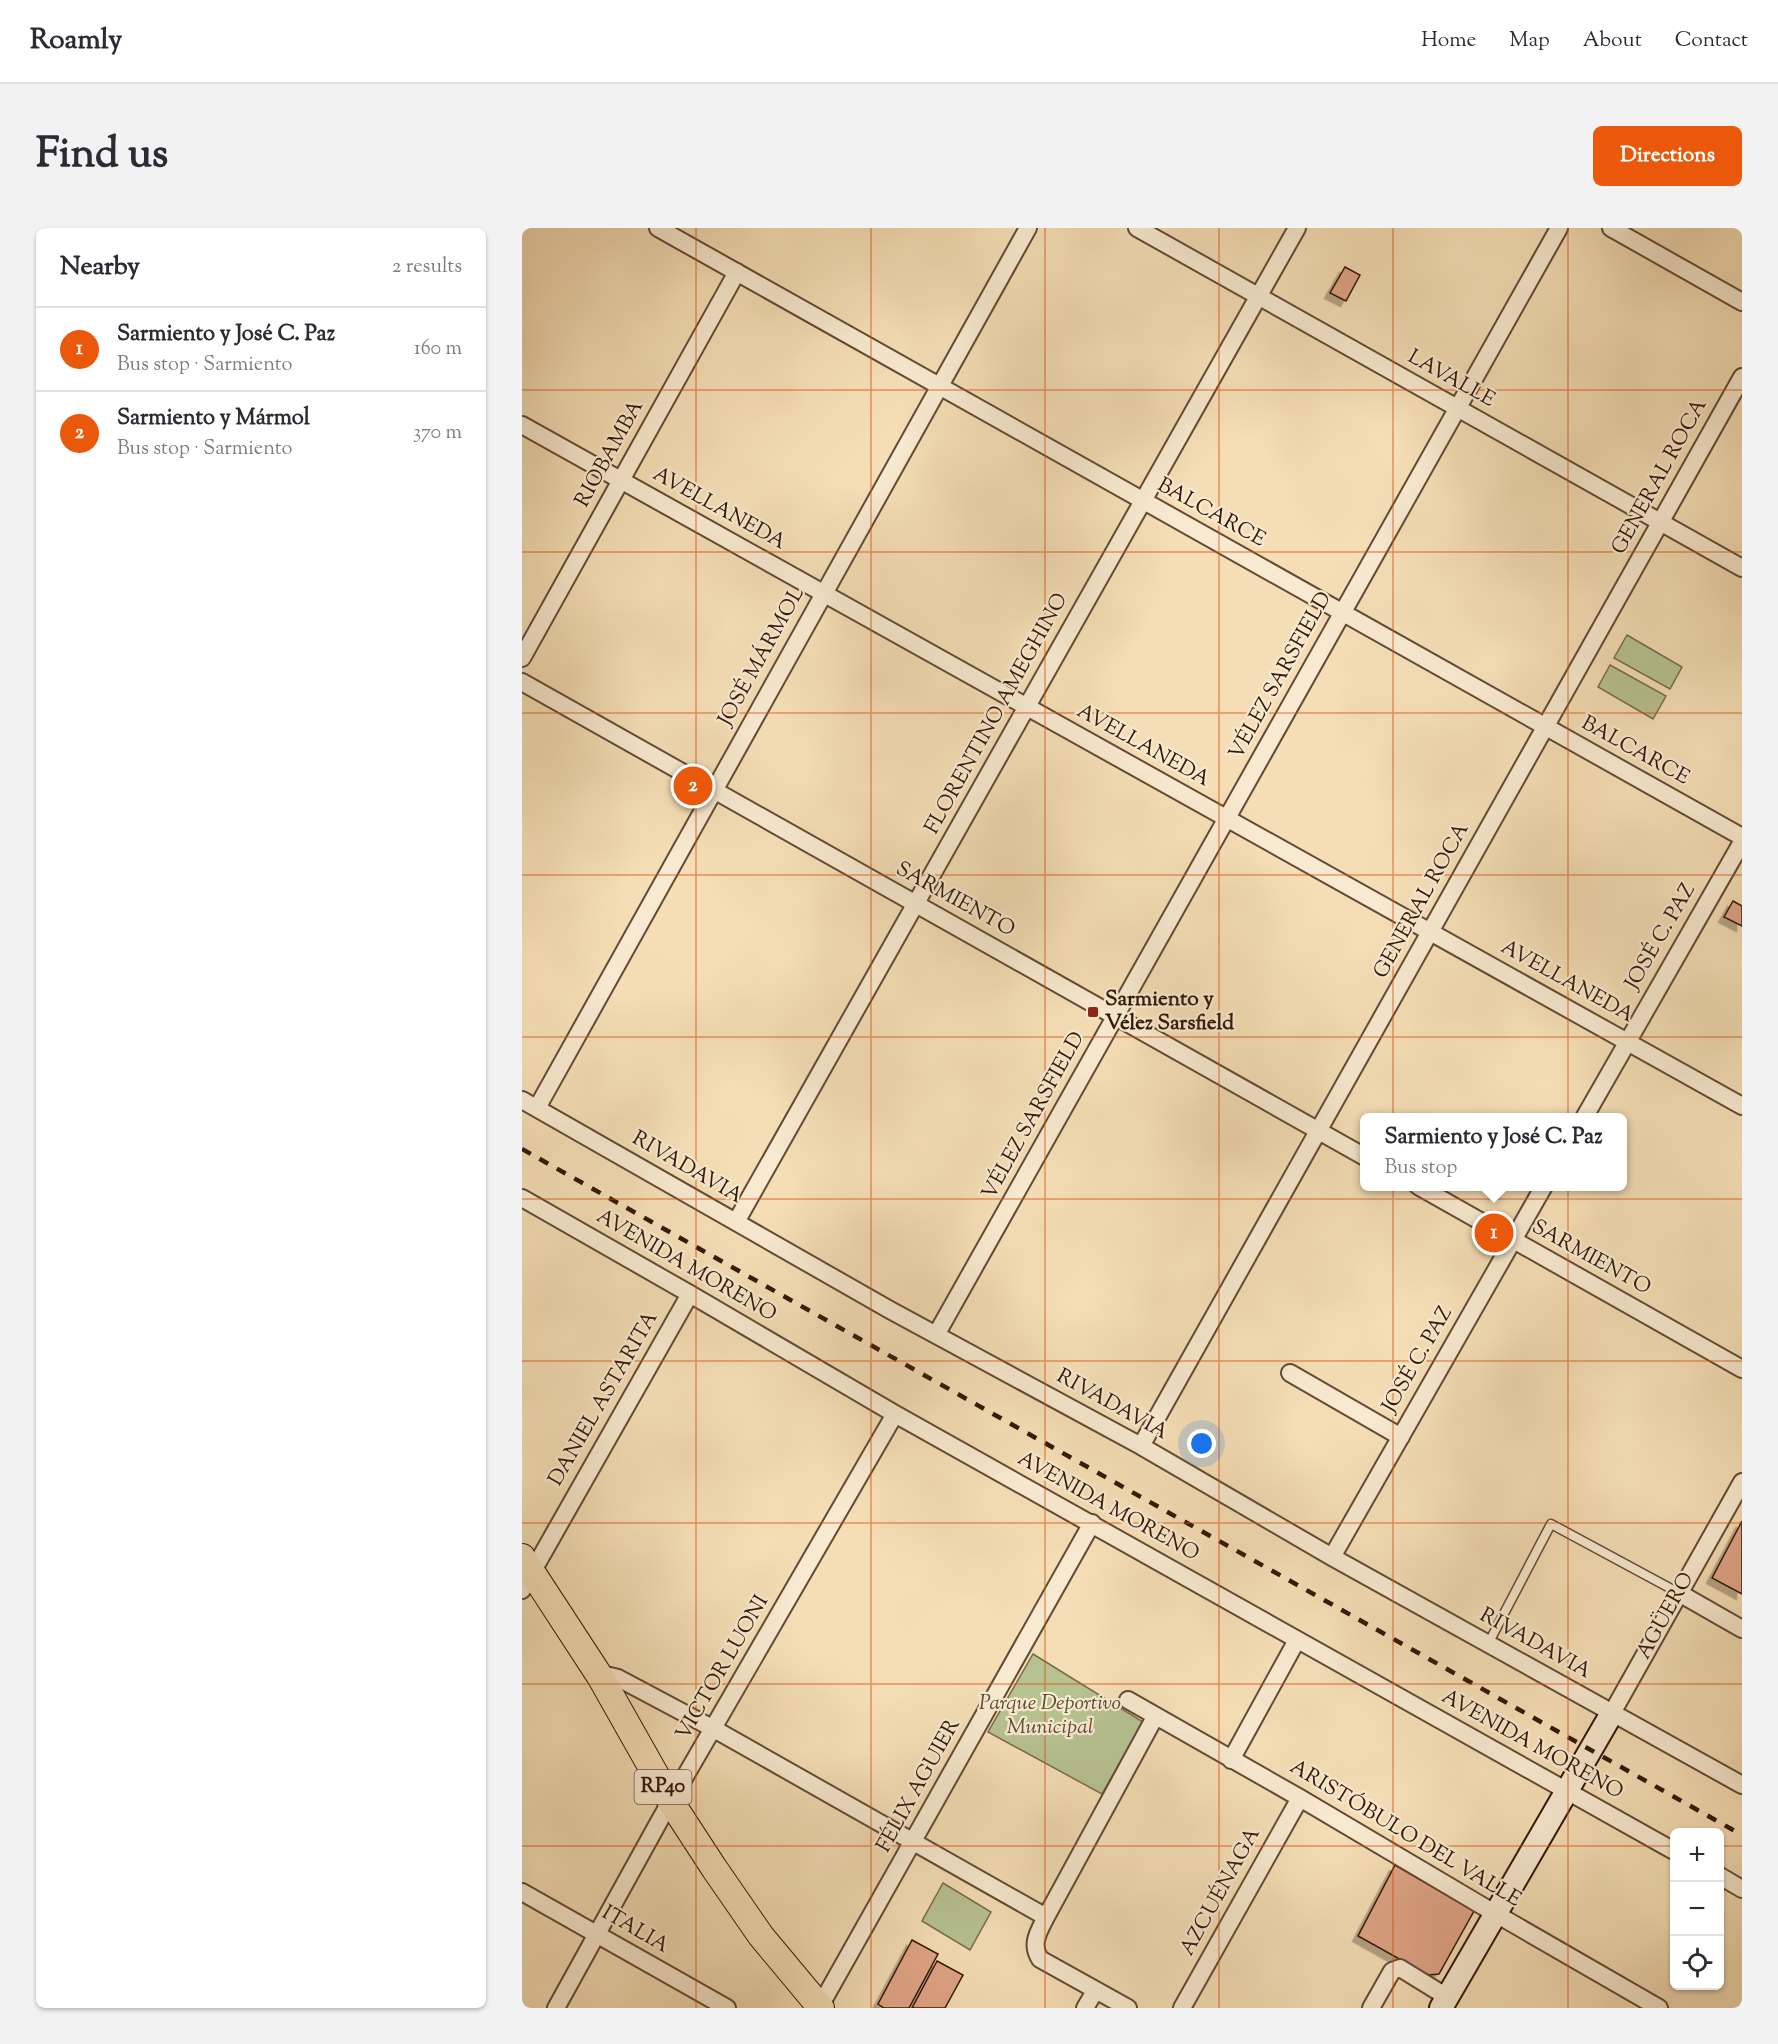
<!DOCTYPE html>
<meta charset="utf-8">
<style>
body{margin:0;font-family:"Sorts Mill Goudy",serif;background:#f2f2f3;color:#2b2b33}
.controls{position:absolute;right:18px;bottom:18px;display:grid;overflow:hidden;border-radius:9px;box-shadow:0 2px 4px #0004}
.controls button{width:54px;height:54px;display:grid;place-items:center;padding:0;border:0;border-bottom:2px solid #e1e1e2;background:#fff;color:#2b2b33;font:30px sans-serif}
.you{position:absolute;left:680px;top:1216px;width:21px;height:21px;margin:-15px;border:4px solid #fff;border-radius:50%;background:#1a73e8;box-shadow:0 0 0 9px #1a73e833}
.badge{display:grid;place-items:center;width:39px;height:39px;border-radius:50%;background:#ea580c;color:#fff;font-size:20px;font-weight:700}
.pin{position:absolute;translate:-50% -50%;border:3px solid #fff;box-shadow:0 2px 6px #0006}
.popup{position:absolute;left:838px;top:885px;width:267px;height:78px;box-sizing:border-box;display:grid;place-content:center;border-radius:9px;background:#fff;filter:drop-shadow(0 2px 4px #0005);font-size:20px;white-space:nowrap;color:#7c7c81}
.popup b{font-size:22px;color:#2b2b33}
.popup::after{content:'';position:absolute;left:50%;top:100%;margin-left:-12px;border:12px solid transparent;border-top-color:#fff}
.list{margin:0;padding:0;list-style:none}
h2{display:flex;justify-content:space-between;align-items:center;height:78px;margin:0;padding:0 24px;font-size:26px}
h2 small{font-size:20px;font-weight:400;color:#7c7c81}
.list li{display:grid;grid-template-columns:39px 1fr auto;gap:18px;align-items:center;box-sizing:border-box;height:84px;padding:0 24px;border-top:2px solid #e1e1e2}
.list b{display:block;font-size:22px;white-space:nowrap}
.list p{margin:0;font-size:20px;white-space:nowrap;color:#7c7c81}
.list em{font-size:20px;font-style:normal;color:#7c7c81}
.icon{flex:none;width:33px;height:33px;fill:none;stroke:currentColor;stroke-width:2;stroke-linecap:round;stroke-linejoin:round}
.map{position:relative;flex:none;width:1220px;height:1780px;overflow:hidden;border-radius:9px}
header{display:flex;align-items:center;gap:36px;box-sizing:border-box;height:84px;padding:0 30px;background:#fff;border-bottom:2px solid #e1e1e2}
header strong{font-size:28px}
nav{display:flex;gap:33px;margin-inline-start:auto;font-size:21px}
.intro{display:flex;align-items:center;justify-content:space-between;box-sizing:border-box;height:144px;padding:0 36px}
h1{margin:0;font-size:42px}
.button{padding:15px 27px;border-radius:9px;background:#ea580c;color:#fff;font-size:21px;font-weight:700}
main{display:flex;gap:36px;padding:0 36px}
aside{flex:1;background:#fff;border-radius:9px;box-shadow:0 2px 4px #0004}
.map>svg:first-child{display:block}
.green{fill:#b7c291;stroke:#766c4c;stroke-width:1.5}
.building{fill:#e0a587;stroke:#341708;stroke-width:1.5;filter:url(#shadow)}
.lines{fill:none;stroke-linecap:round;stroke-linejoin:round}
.lane-casing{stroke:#644934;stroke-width:11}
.street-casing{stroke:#644934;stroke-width:20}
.secondary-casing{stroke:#341708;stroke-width:26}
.primary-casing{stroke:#341708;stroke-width:28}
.lane{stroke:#f8ead0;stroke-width:8}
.street{stroke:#f8ead0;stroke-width:16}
.secondary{stroke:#f8ead0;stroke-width:22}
.primary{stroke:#f5deb6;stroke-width:26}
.rail{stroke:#341708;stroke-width:4.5;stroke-dasharray:10 10;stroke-linecap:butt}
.grid{fill:none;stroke:#d6520c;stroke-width:1.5;stroke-opacity:0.55}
.poi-dot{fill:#8f2418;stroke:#f8ead0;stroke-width:2}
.labels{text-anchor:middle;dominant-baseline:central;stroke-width:4.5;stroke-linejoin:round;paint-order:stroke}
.shield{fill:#f8ead0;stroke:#6f5644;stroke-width:1.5}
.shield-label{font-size:20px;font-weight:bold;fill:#341708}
.street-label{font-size:21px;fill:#341708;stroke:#f8ead0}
.poi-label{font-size:21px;font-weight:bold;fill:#341708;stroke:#f8ead0;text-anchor:start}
.park-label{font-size:21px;font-style:italic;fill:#5b4a31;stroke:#f8ead0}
</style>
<header>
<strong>Roamly</strong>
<nav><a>Home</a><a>Map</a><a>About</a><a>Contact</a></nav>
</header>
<div class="intro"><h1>Find us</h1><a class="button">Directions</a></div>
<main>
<aside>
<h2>Nearby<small>2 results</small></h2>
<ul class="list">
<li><span class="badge">1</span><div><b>Sarmiento y José C. Paz</b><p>Bus stop · Sarmiento</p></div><em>160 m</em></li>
<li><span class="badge">2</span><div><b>Sarmiento y Mármol</b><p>Bus stop · Sarmiento</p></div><em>370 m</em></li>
</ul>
</aside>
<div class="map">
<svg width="1220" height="1780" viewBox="0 0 1220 1780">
<defs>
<filter id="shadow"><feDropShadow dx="-5.5" dy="5.5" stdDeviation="0" flood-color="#0004"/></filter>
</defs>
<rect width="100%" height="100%" fill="#f5deb6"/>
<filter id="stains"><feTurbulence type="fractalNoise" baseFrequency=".00333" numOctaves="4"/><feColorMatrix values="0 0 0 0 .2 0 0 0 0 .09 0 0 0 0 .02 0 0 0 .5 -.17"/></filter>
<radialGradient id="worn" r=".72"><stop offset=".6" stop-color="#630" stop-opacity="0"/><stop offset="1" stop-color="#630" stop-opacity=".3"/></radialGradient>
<path class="green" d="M1105 407 1160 439 1148 461 1092 430Z
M1088 437 1144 468 1131 491 1076 459Z
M511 1426 621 1494 580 1566 466 1504Z
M421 1655 469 1684 448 1722 400 1693Z"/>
<path class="building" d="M823 39 838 47 824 73 808 65Z
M1211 673 1220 678V698L1202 689Z
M1220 1293V1366L1190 1350Z
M873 1637 952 1683 917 1746 906 1747 836 1708Z
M390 1712 416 1726 387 1780H362L356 1776Z
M415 1733 441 1747 423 1780H390Z"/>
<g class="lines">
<g class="lane-casing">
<path id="lane" d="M966 1416 1029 1296 1157 1365"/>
</g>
<g class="street-casing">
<path id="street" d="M136 0 1220 609
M615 0 1220 340
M1089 0 1220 74
M0 197 1220 878
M0 430 215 44
M0 454 843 929
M0 872 368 1082 619 1218 810 1329 1220 1557
M15 880 506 0
M1062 890 1220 614
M896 958 1220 1141
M0 970 168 1066 373 1186 1152 1623
M214 994 775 0
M414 1107 1037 0
M768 1145 879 1209
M619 1218 1220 149
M810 1329 1022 958
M0 1362 168 1066
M1157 1365 1220 1401
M79 1450 88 1448 96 1450 192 1501 524 1689
M606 1472 778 1570 974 1686 1137 1780
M1090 1485 1220 1254
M709 1532 775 1412
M1198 1648 1220 1661
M0 1664 205 1780
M34 1780 139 1590 373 1186
M297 1780 570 1295
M563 1780 573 1763
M606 1780 518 1731C508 1716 517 1703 524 1689L633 1489
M660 1780 778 1570
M849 1780 870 1743 878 1740 925 1769"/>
</g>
<g class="secondary-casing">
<path id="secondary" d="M919 1780 1090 1485"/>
</g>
<g class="primary-casing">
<path id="primary" d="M0 1329 79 1450 149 1574 192 1640 239 1708 299 1780"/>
</g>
<use href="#lane" class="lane"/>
<use href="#street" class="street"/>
<use href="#secondary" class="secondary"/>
<use href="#primary" class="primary"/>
<path class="rail" d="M0 921 1220 1607"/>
</g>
<path class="grid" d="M174 0V1780M349 0V1780M523 0V1780M697 0V1780M871 0V1780M1046 0V1780M0 162H1220M0 324H1220M0 485H1220M0 647H1220M0 809H1220M0 971H1220M0 1133H1220M0 1295H1220M0 1456H1220M0 1618H1152M1198 1618H1220"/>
<rect class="poi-dot" x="565" y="778" width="12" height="12" rx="3"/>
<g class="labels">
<rect class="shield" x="112.5" y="1542" width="57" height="34" rx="4.5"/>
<g class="shield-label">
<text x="141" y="1559">RP40</text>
</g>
<g class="street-label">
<text transform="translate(929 151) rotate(29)">LAVALLE</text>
<text transform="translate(88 226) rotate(-61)">RIOBAMBA</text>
<text transform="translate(1138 249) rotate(-61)">GENERAL ROCA</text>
<text transform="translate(197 281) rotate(29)">AVELLANEDA</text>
<text transform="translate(689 285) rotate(29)">BALCARCE</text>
<text transform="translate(240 429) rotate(-61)">JOSÉ MÁRMOL</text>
<text transform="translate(759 448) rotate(-61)">VÉLEZ SARSFIELD</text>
<text transform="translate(475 486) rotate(-61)">FLORENTINO AMEGHINO</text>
<text transform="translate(621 518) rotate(29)">AVELLANEDA</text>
<text transform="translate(1113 523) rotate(29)">BALCARCE</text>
<text transform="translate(433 672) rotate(29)">SARMIENTO</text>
<text transform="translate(900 673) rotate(-61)">GENERAL ROCA</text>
<text transform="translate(1139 709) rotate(-60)">JOSÉ C. PAZ</text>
<text transform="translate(1045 754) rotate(29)">AVELLANEDA</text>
<text transform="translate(512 888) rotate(-61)">VÉLEZ SARSFIELD</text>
<text transform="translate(165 940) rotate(30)">RIVADAVIA</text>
<text transform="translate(1069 1030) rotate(29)">SARMIENTO</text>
<text transform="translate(164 1038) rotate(30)">AVENIDA MORENO</text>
<text transform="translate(896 1132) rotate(-60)">JOSÉ C. PAZ</text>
<text transform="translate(82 1171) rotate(-60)">DANIEL ASTARITA</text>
<text transform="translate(590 1177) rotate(29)">RIVADAVIA</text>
<text transform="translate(586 1279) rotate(29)">AVENIDA MORENO</text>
<text transform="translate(1144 1388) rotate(-61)">AGÜERO</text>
<text transform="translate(1013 1416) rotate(29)">RIVADAVIA</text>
<text transform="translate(201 1440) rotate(-60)">VICTOR LUONI</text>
<text transform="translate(1010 1517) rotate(29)">AVENIDA MORENO</text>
<text transform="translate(397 1558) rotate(-61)">FÉLIX AGUIER</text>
<text transform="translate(883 1606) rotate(31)">ARISTÓBULO DEL VALLE</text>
<text transform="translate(699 1664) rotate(-61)">AZCUÉNAGA</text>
<text transform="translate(113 1702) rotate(30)">ITALIA</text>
</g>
<g class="poi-label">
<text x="583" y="772">Sarmiento y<tspan x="583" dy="24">Vélez Sarsfield</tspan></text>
</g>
<g class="park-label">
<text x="528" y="1476">Parque Deportivo<tspan x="528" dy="24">Municipal</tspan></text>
</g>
</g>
<rect width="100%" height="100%" filter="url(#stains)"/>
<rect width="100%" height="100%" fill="url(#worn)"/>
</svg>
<div class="controls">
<button>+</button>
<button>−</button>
<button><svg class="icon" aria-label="locate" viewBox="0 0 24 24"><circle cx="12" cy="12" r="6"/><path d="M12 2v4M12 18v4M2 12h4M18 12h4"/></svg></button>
</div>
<div class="you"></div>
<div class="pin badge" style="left:972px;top:1005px">1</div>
<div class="popup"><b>Sarmiento y José C. Paz</b>Bus stop</div>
<div class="pin badge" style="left:171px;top:558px">2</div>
</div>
</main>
